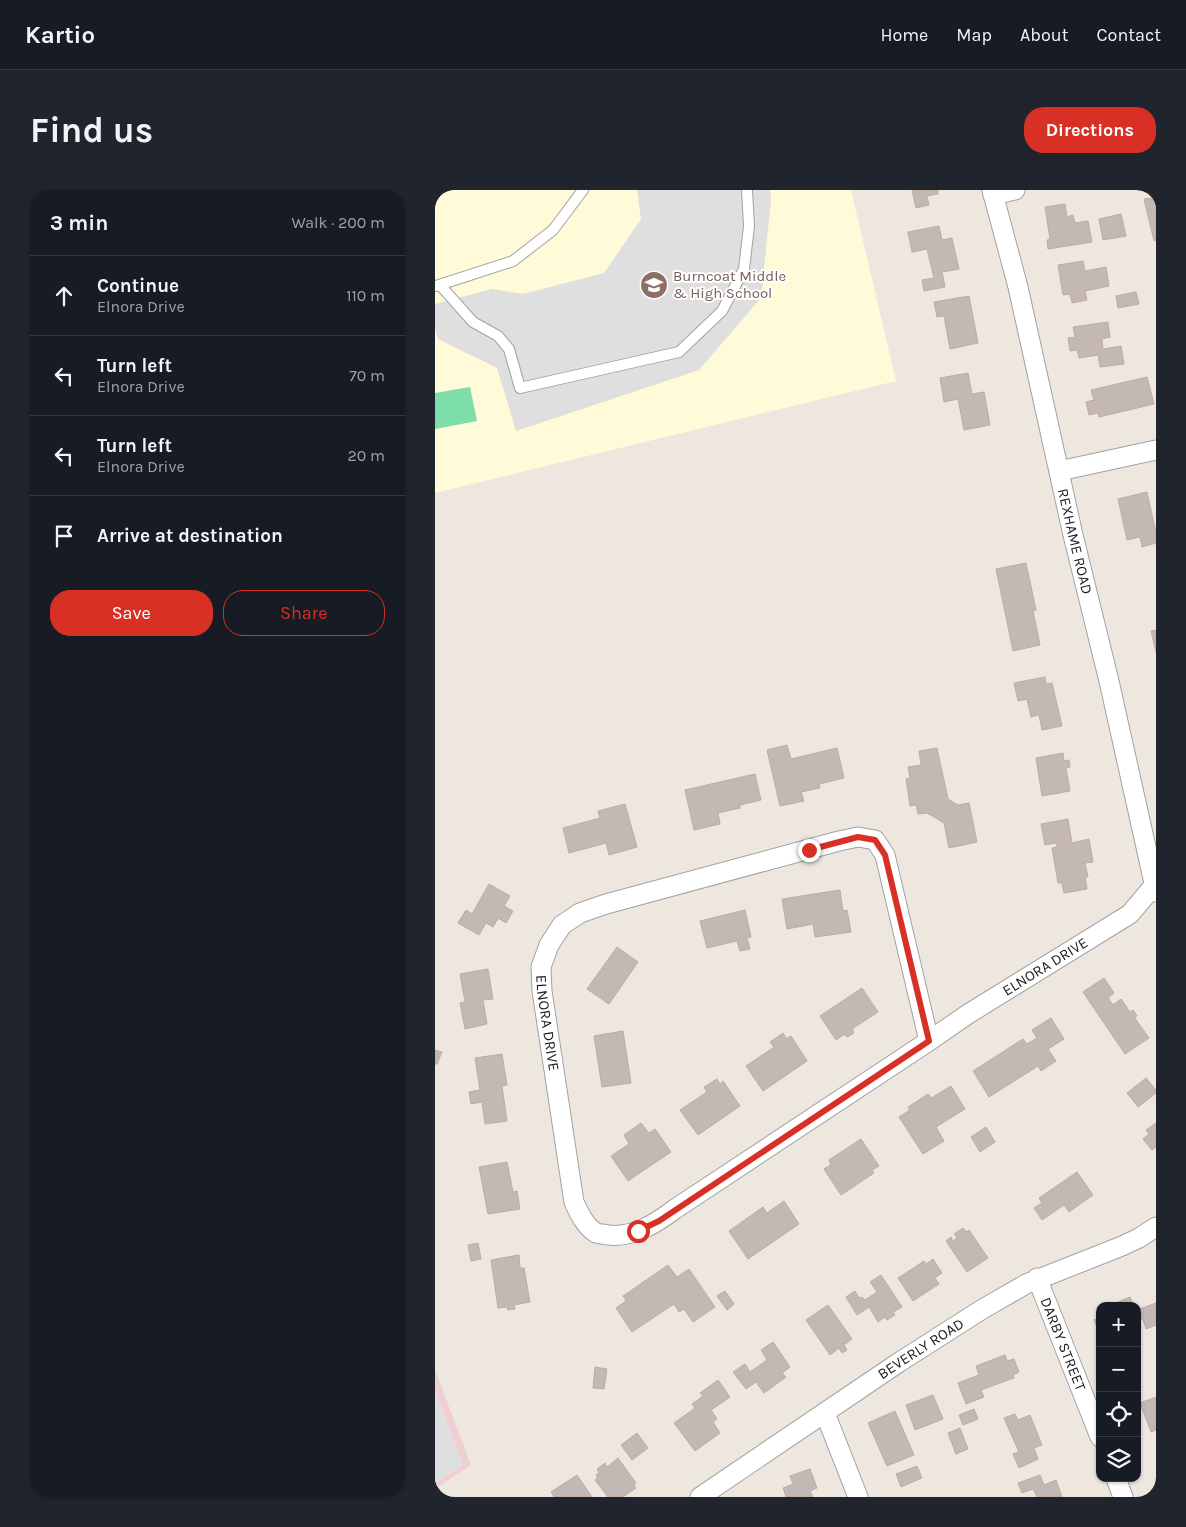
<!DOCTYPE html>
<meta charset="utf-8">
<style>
body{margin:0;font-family:Karla,sans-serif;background:#20242c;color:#f1f3f6}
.controls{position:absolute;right:15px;bottom:15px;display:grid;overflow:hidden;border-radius:10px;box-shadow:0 1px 4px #0004}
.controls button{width:45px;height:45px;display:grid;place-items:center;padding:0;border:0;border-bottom:1px solid #363941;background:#171b24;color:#f1f3f6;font:25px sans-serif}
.stop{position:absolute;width:15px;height:15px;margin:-11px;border:4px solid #d93025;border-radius:50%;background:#fff}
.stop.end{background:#d93025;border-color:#fff;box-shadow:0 1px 5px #0008}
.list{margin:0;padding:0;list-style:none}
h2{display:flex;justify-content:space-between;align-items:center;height:65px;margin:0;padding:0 20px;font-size:21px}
h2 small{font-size:16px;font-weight:400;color:#9ea1a6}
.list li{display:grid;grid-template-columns:32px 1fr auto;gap:15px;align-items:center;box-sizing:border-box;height:80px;padding:0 20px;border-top:1px solid #363941}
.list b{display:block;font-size:19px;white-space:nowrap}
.list p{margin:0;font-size:16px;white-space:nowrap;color:#9ea1a6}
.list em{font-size:16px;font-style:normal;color:#9ea1a6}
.actions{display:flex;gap:10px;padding:15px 20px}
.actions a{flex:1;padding:11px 0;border:1px solid #d93025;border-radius:20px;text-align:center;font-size:18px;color:#d93025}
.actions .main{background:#d93025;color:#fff}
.icon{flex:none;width:28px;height:28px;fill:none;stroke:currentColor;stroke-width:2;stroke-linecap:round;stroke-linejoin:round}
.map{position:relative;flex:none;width:721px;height:1307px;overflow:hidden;border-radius:20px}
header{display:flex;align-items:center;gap:30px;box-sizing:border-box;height:70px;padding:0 25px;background:#171b24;border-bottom:1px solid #363941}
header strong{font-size:24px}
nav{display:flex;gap:28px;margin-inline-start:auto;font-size:18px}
.intro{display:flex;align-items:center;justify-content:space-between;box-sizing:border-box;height:120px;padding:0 30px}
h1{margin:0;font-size:35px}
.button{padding:12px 22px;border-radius:20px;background:#d93025;color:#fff;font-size:18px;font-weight:700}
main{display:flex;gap:30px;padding:0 30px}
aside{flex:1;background:#171b24;border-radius:20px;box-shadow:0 1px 4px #0004}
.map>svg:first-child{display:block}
.commercial{fill:#efcfd2}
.education{fill:#fffad7}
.pitch{fill:#7dddab}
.parking{fill:#dfdfdf}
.building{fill:#c4b8b4;stroke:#beaba3}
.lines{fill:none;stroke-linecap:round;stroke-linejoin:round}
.lane-casing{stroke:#a2a2a2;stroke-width:12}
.street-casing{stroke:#a2a2a2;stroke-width:21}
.lane{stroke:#fff;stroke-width:10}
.street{stroke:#fff;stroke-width:19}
.route{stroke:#d93025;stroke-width:6}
.labels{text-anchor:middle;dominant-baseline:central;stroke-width:4;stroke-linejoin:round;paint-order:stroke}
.education-label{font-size:15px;fill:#785e54;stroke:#fff;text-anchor:start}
.street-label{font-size:15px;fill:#1b1b1b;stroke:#fff}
</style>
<header>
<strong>Kartio</strong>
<nav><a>Home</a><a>Map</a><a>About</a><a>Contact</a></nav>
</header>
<div class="intro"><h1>Find us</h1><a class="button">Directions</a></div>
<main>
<aside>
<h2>3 min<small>Walk · 200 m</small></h2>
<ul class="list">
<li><svg class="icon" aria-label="ahead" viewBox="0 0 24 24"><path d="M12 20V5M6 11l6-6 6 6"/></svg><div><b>Continue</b><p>Elnora Drive</p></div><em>110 m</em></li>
<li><svg class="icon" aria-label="left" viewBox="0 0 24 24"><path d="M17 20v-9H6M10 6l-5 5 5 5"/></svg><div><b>Turn left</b><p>Elnora Drive</p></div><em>70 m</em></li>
<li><svg class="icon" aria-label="left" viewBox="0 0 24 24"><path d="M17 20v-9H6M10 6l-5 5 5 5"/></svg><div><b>Turn left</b><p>Elnora Drive</p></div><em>20 m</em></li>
<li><svg class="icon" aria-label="arrive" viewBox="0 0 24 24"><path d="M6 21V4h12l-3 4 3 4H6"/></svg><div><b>Arrive at destination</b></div></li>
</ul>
<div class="actions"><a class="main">Save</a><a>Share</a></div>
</aside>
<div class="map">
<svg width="721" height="1307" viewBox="0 0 721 1307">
<rect width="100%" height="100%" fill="#ede7e0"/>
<path class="commercial" d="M0 1180 36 1275 0 1299Z"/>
<path class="education" d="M0 0H416L461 191 0 303Z"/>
<path class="pitch" d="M35 197 42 231 0 239V203Z"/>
<path class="parking" d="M202 0H335L336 10 326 108 264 180 81 241 62 178 3 149 0 138V114L57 99 88 104 169 83 206 29Z
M0 1200 28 1274 0 1294Z"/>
<path class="building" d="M477 0H503V4L492 6 494 15 481 18Z
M721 1V50L719 51 709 9 717 8 716 2Z
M630 14 632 27 638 25 640 33 653 31 657 52 613 59 612 50 615 49 610 17Z
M686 24 691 46 668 50 664 29Z
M504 36 507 50 517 48 524 79 507 82 510 97 489 101 487 90 499 88 492 59 477 62 473 42Z
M648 71 650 81 671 77 674 96 650 101 652 110 637 113 635 104 628 105 623 75Z
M701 102 704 114 683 118 681 106Z
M534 106 543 153 515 159 509 126 502 127 499 112Z
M673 132 675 147 667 149 668 159 686 156 689 174 665 177 663 165 644 168 642 160 635 161 633 148 640 147 638 137Z
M533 183 537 204 549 202 555 235 529 240 523 209 509 212 505 188Z
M712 187 719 214 664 227 663 223 654 225 651 212 659 210 656 200Z
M712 302 720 338H721V353L707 357 705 347 692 350 683 309Z
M591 373 601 420 598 421 605 455 578 461 561 379Z
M721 440V462L716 441Z
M610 487 611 494 617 493 627 536 607 540 604 525 596 527 592 509 583 511 579 493Z
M352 555 356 569 402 558 409 588 384 594 385 598 366 602 369 611 345 616 332 560Z
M502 558 513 609 523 615 534 613 542 652 514 658 509 633 492 623 483 624 481 615 475 616 471 589 475 588 473 577 486 575 484 561Z
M628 563 629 571 634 570 635 577 631 578 635 601 607 606 601 568Z
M320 584 326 610 305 615V618L283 623 285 634 259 640 250 600Z
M190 614 202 657 174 665 171 653 134 663 128 638 165 628 163 621Z
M633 629 637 653 654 649 658 672 650 673 653 687H650L652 699 629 703 627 693H623L617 658 622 657 621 653 610 655 606 634Z
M54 694 75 706 69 716 78 721 71 733 63 728 58 737 51 733 44 745 23 733 31 720 37 724Z
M405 700 408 721 412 720 416 742 380 747 378 734 352 739 347 709Z
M310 720 316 747 312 748 315 759 305 761 302 751 272 758 265 731Z
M182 757 203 772 174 814 152 799Z
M53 779 58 809 48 810 52 834 30 839 25 813 30 812 25 784Z
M669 788 679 803 673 808 678 815 686 809 695 822 698 820 702 826 699 827 714 848 690 864 648 802Z
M427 798 443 822 417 839 419 843 412 847 410 844 401 850 385 826Z
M616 828 629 849 613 859 621 871 606 881 603 876 554 907 538 881 588 849 592 854 602 848 597 840Z
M188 841 196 893 167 897 159 846Z
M348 843 351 849 356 846 372 871 328 901 311 876 339 857 335 852Z
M0 860 7 862 2 874H0Z
M67 864 72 895 67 896 72 931 50 934 47 912 36 914 34 902 45 900 40 868Z
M711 888 721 900V903L703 917 692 903Z
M282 889 285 894 288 891 305 916 263 945 245 920 272 902 269 897Z
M516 896 530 919 501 937 509 951 488 964 464 927 475 920 473 917 493 904 496 908Z
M206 933 214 943 220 939 236 962 193 991 176 966 194 954 189 945Z
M721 933V957L717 960 708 949 714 944 711 940Z
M551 937 560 952 545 962 536 947Z
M426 949 444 976 437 980 439 983 406 1005 389 979 396 975 394 970Z
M72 972 78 1002 82 1001 85 1019 53 1024 44 977Z
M642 982 658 1005 634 1022 629 1015 607 1030 599 1018 607 1013 604 1008Z
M349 1011 364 1034 313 1069 294 1041 328 1017 332 1023Z
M528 1038 531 1042 534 1040 553 1068 532 1082 511 1051 516 1047 518 1051 522 1048 519 1044Z
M43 1053 46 1069 36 1071 33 1055Z
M84 1065 85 1078H89L95 1112 79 1115 80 1119 73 1120 72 1117 63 1118 56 1070Z
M498 1069 507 1083 500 1088 504 1094 478 1111 463 1088 489 1071 491 1074Z
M233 1075 242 1087 254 1079 280 1117 258 1132 249 1119 244 1122 239 1114 197 1142 181 1118 191 1111 188 1106Z
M446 1085 467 1117 458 1122 460 1125 452 1130 450 1127 443 1132 434 1117 422 1125 411 1107 420 1101 424 1108 427 1107 430 1110 442 1102 435 1092Z
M290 1101 299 1114 292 1120 282 1106Z
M695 1107 699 1116H673Z
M721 1113V1135L711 1139 708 1129 702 1131V1120Z
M393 1115 417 1149 409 1155 412 1160 407 1163 404 1158 395 1165 371 1130Z
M665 1128V1142H664L659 1130Z
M338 1152 355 1177 347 1183 351 1187 329 1203 321 1192 311 1199 298 1182 310 1174 315 1182 332 1170 326 1160Z
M570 1165 572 1171 579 1169 584 1182 578 1185 579 1188 546 1200 549 1207 531 1214 523 1193 544 1185 541 1176Z
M160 1177 172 1179 169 1199 158 1198Z
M283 1190 295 1207 276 1220 282 1229 278 1232 285 1243 260 1261 239 1233 260 1218 257 1214 268 1206 265 1203Z
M498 1205 508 1229 480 1240 471 1215Z
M721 1207V1240L716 1242 705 1213Z
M539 1219 543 1229 528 1235 524 1225Z
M460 1221 479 1265 452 1276 433 1233Z
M580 1224 583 1230 595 1225 607 1255 599 1258 603 1269 584 1278 578 1264 584 1262 569 1228Z
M525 1238 533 1259 521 1264 513 1243Z
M202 1243 213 1258 197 1270 186 1255Z
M183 1268 201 1293 199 1295 201 1298 188 1307H173L160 1290 163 1288 161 1285 164 1283 162 1279 170 1273 172 1277Z
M482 1276 487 1288 466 1297 461 1284Z
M375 1279 382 1298 375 1301 378 1307H351L348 1298 358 1294 355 1286Z
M142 1285 157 1307H119L116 1302Z
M605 1285 609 1295 621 1290 627 1307H602L598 1299 587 1303 583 1293Z"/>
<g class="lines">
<g class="lane-casing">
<path id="lane" d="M5 95 38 132 63 146 74 159 85 198 244 162 287 121 309 79 314 36 312 0
M1 96 78 71 118 40 148 0"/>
</g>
<g class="street-casing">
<g id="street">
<path id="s1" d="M557 0 583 97 638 345 674 491 721 702"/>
<path d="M558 5 580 0"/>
<path d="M624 281 721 260"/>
<path id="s2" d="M494 851 450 665 440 650 423 647 404 651 171 714 145 723 127 735 114 755 106 777 107 801 139 1012C144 1023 150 1036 161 1043 164 1044 169 1044 173 1045 198 1048 220 1034 240 1019L494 851 533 824 695 724 721 693"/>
<path id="s3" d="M602 1088 665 1247"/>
<path d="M390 1223 423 1307"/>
<path d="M681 1288 688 1307"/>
<path id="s4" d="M265 1307 463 1173 546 1120 591 1094 687 1056 704 1048 721 1037"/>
</g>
</g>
<use href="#lane" class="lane"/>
<use href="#street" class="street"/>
</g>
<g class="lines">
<path class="route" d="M203 1041 224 1031 494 851 450 665 440 650 423 647 374 660"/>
</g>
<defs>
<g id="school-disc" transform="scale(1.4375)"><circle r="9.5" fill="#8d6e63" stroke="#fff"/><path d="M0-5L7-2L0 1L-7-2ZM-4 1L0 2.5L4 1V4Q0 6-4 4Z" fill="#fff"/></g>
</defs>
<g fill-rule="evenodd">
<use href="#school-disc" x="219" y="95"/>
</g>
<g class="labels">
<g class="education-label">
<text x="238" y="86">Burncoat Middle<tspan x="238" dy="17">&amp; High School</tspan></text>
</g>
<g class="street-label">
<text stroke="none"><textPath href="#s1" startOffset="361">REXHAME ROAD</textPath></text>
<text stroke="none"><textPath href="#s2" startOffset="1388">ELNORA DRIVE</textPath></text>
<text stroke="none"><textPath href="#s2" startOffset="640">ELNORA DRIVE</textPath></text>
<text stroke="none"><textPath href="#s3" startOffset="71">DARBY STREET</textPath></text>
<text stroke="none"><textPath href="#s4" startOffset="266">BEVERLY ROAD</textPath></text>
</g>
</g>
</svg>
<div class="controls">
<button>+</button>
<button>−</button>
<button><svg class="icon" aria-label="locate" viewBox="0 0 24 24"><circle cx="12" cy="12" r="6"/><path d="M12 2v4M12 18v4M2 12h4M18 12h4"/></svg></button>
<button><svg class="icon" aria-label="layers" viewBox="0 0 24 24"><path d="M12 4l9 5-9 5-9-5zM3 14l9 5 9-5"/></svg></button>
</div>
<div class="stop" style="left:203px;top:1041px"></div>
<div class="stop end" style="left:374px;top:660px"></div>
</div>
</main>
